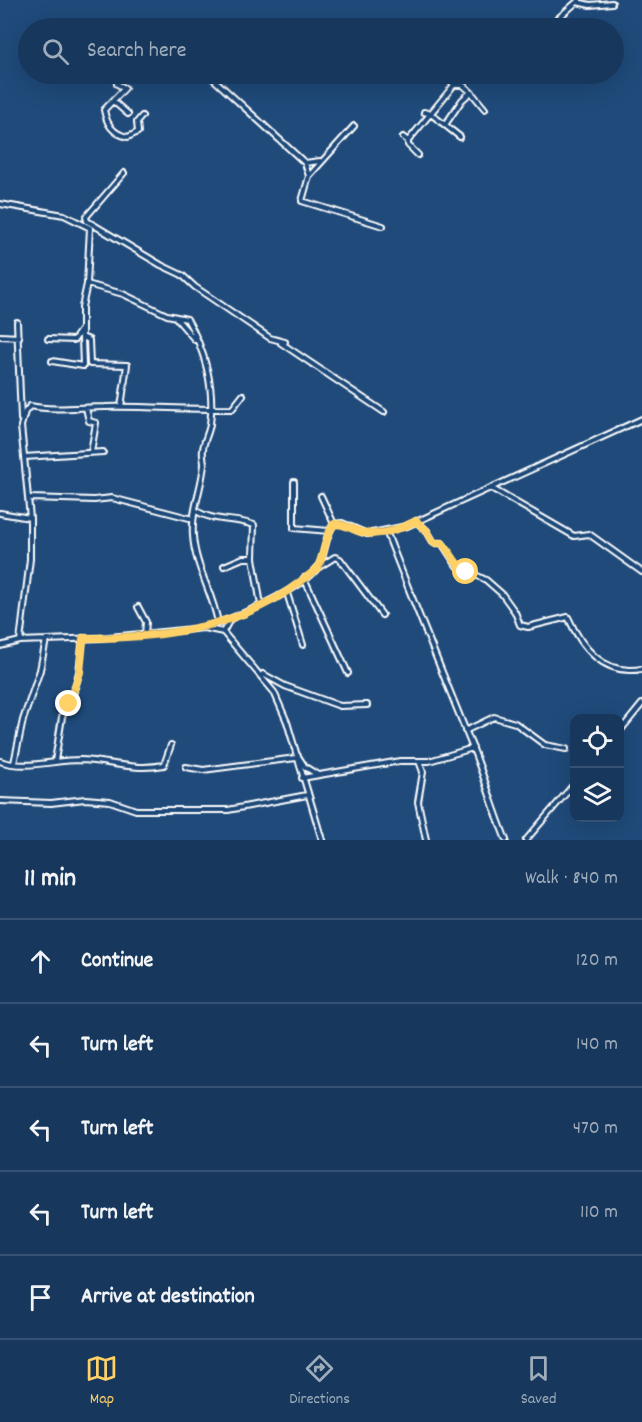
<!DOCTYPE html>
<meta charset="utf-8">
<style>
body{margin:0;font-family:Dekko,sans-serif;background:#203f62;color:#f1f3f6}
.controls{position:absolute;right:18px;bottom:18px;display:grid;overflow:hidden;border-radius:12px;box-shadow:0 6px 24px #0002}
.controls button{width:54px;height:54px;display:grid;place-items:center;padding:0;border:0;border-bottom:2px solid #365272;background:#17385c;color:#f1f3f6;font:30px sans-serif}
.stop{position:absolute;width:18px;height:18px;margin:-14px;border:4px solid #ffd166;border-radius:50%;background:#fff}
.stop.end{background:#ffd166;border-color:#fff;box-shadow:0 2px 6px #0008}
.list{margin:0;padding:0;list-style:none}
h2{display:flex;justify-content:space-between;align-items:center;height:78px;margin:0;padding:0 24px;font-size:26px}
h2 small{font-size:20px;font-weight:400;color:#9eacbb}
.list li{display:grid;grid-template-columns:39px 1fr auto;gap:18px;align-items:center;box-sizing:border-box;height:84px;padding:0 24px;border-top:2px solid #365272}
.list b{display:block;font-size:22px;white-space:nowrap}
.list em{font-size:20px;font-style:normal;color:#9eacbb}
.icon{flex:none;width:33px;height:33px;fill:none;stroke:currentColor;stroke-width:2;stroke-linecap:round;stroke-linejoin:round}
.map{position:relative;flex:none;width:642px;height:840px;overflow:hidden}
.search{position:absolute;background:#17385c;box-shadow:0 6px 24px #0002;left:18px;right:18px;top:18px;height:66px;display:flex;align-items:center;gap:15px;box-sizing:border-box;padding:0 21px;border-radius:33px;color:#9eacbb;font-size:22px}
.sheet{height:498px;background:#17385c}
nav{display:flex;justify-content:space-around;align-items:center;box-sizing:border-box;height:84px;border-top:2px solid #365272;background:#17385c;font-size:16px;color:#9eacbb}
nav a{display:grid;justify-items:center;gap:3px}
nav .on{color:#ffd166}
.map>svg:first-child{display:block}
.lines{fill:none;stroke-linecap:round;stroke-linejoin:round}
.minor-casing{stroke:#fff;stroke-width:8}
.minor{stroke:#1f4a7a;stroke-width:4}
.route{stroke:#ffd166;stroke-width:8}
</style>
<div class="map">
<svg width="642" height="840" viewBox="0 0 642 840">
<rect width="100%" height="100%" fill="#1f4a7a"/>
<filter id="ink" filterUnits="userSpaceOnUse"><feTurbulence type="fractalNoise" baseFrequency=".0167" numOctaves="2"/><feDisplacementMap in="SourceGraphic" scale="12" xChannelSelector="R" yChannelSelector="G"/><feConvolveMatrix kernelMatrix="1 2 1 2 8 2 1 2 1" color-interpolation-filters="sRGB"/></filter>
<g filter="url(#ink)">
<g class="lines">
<g class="minor-casing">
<path id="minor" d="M577 2 590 5 612 3
M147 28V27
M547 28 579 0
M122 74 117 84 125 88 104 110C107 125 113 134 128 137L138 132 137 122 142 116
M208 74 305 163 309 176
M450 80 454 85H463L471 92
M113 101 128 114
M424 112 431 114 460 137
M445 125 462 100 471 92 485 109
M354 126 309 176 302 201 383 226
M403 137 408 141 454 85
M408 141V145L418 155
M305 163 320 161
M124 173 86 217 87 221 161 265 182 275 195 287 270 338 285 342
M0 204 64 215 90 228 87 284 82 307V337L89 340 90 364 127 365 121 407
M87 284 123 294 167 315 187 319C205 350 215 388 210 424 209 433 203 442 203 450 202 455 204 460 204 464 202 488 191 511 193 536 195 567 213 593 218 623
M176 318 195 340
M17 322 21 419
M0 336 19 337
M48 339 74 340 81 330
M281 343 384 412
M52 361 83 366 82 338
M86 408 89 421 96 423 91 452
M24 457 103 452
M294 482V528L329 531
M491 488 574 536 589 534 642 572
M321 496 334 524
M30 498 94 500 112 498 193 519
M195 510C212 522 235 518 254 525L253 558 261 605
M0 513 30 518
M416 521 427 531 434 543H442L457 566 486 580 502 594 515 612 520 625 528 627 568 617C582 649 604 676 642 669
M386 531C414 604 444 676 473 749 485 779 494 810 506 840
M224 566 243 558H253
M319 567 335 557 340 559 382 615
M304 578 348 673
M287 593 303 645
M138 607 146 622 145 634
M204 628C230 620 303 590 318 567 326 554 324 537 334 524L342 523 367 534 407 526 642 419
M223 632 230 619
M20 641 30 559V518L21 426 25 412 30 406C55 411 80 407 105 407 148 406 190 410 232 409L243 395
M0 646 20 641 99 638 204 628 223 632 274 692 287 722 322 840
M263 674 285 686 340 706 367 705
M465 731 494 717 515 723 545 745 566 749
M620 731 642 704
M296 753 305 767 318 775
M0 761C25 770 53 760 80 760 110 761 132 771 164 765L171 745
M55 761 62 717 73 696 79 672 83 638
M419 761 423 772 418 802 426 840
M14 763 23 720 40 670 46 640
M186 767 203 770 296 758
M302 778 400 761H429L473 748
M0 801 51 803 85 799 110 801 136 810H228L307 795
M526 840 574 784"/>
</g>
<use href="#minor" class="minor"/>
</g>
</g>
<g class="lines" filter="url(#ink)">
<path class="route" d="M69 704 80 672 83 638C156 639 242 629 301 581 306 577 315 572 318 567 325 553 324 537 334 524 346 523 354 532 366 533 381 536 403 528 416 521L427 531 434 543H442C451 552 454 564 466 572"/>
</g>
</svg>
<div class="controls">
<button><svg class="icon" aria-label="locate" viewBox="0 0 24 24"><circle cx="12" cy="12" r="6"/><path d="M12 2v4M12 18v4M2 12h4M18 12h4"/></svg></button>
<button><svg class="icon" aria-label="layers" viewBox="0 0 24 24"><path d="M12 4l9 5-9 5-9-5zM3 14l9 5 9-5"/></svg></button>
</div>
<div class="stop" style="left:466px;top:572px"></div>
<div class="stop end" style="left:69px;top:704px"></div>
<div class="search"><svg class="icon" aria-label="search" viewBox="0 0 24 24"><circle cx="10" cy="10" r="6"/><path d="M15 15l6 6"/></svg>Search here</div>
</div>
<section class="sheet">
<h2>11 min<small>Walk · 840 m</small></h2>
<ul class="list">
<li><svg class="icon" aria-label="ahead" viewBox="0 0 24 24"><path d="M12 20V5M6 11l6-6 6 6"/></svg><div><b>Continue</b></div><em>120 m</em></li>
<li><svg class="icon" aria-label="left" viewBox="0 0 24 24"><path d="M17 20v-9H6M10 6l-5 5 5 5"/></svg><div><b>Turn left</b></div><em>140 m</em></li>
<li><svg class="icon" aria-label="left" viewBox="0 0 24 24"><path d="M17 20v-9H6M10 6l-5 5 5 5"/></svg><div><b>Turn left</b></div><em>470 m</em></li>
<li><svg class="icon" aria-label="left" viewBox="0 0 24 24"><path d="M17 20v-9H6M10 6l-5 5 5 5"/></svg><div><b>Turn left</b></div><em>110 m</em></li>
<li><svg class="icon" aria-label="arrive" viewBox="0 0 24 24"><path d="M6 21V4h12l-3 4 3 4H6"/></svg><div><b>Arrive at destination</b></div></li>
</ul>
</section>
<nav>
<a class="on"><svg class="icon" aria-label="map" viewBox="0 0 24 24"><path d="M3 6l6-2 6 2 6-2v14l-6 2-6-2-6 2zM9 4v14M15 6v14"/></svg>Map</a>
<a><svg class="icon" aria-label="directions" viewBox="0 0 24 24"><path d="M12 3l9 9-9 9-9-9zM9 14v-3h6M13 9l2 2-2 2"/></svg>Directions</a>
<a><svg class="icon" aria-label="saved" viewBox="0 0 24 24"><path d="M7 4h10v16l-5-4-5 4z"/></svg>Saved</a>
</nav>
